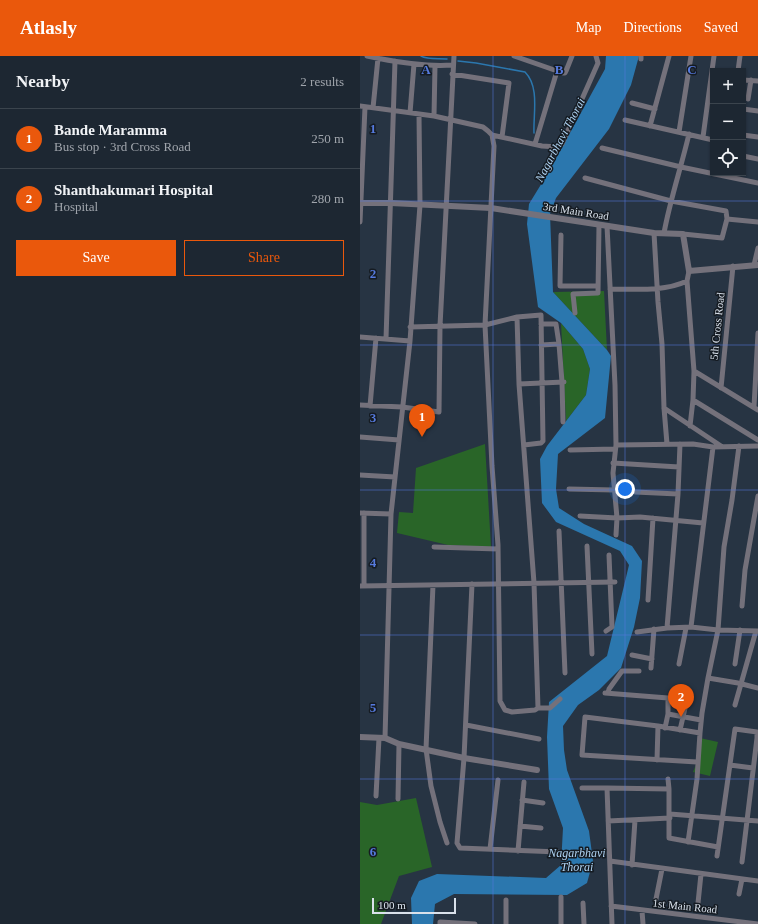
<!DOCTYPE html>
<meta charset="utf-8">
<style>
body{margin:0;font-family:"Times New Roman",serif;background:#252f3a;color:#f1f3f6}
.controls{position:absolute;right:12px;top:12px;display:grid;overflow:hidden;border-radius:0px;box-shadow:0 1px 3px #0004}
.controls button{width:36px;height:36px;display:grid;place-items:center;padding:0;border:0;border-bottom:1px solid #3b444d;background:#1d2732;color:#f1f3f6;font:20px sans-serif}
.scale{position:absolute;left:12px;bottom:10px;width:84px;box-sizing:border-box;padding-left:4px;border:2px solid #d9e1eb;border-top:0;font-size:11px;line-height:14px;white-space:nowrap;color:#d9e1eb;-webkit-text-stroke:3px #151b22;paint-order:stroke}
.you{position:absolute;left:265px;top:433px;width:14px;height:14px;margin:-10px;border:3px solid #fff;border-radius:50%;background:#1a73e8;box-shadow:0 0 0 6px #1a73e833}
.badge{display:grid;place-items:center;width:26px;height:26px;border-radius:50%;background:#ea580c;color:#fff;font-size:13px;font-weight:700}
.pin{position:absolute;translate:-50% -33px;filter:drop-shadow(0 1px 2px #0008)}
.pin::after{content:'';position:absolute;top:21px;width:14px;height:12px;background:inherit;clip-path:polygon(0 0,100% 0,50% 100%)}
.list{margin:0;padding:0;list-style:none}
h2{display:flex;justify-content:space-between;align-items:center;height:52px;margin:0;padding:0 16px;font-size:17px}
h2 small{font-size:13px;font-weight:400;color:#a0a5ac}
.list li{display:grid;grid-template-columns:26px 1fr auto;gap:12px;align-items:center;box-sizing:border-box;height:60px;padding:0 16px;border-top:1px solid #3b444d}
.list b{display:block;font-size:15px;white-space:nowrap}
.list p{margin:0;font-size:13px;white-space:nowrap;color:#a0a5ac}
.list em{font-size:13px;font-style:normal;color:#a0a5ac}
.actions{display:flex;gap:8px;padding:12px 16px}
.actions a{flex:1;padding:9px 0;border:1px solid #ea580c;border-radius:0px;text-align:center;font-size:14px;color:#ea580c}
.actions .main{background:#ea580c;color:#fff}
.icon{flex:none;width:22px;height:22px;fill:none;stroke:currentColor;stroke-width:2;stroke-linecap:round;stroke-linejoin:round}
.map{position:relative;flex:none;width:398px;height:868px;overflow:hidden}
header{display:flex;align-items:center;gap:24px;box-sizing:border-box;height:56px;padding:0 20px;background:#ea580c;color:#fff}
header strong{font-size:19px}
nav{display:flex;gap:22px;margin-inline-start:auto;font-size:14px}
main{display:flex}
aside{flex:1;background:#1d2732}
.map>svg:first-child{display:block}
.green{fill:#296528}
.water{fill:#2b77ae}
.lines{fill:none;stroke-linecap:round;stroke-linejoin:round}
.stream{stroke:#2b77ae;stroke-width:1.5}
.minor{stroke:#74717b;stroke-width:5}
.tertiary{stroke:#74717b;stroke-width:6}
.grid{fill:none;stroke:#557ade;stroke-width:1;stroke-opacity:0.55}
.labels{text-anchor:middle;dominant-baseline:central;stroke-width:3;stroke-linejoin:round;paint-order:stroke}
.street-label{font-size:11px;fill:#d9e1eb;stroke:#151b22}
.water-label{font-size:12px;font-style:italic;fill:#aed2f1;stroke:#151b22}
.grid-label{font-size:13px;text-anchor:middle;font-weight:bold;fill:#557ade;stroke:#151b22;stroke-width:3;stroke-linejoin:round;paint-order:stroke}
</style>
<header>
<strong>Atlasly</strong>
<nav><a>Map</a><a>Directions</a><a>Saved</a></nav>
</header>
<main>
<aside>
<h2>Nearby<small>2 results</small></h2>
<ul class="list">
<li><span class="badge">1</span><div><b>Bande Maramma</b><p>Bus stop · 3rd Cross Road</p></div><em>250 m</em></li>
<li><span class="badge">2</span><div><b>Shanthakumari Hospital</b><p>Hospital</p></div><em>280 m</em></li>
</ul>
<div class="actions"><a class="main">Save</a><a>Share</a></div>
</aside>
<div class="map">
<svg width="398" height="868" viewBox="0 0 398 868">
<rect width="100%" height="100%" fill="#273443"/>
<path class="green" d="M244 235 247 294 193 236Z
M201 267 223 293 230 313 226 339 206 365Z
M125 388 131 491 88 489 37 477 39 456 53 457 56 412Z
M340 682 358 686 350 720 333 716 337 706Z
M56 742 72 811 39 820 21 868H0V746L17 749Z"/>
<path class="water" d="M246 0H279L271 29 249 73 196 142 190 158 193 236 247 294 251 300 245 362 198 398 196 433 199 452 224 468 272 490 282 505 280 542 274 571 261 612 239 634 218 649 203 670 204 694 207 714 229 775 233 805 227 827 207 839 94 838 75 848 73 868H52L51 842 59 825 77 818 186 822 201 809 203 772 189 733 187 681 189 646 247 600 269 509 260 495 196 466 182 447 180 403 187 390 226 339 230 313 223 293 201 267 178 251 167 168 169 148 188 117 245 13Z"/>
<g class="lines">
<path class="stream" d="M61 0C68 4 79 2 87 3
M98 5 116 7 165 16C180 31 173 59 174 77"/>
<path class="minor" d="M7 0C35 6 64 11 92 9
M154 0 203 17H205L206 15 212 0
M281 3V0
M378 15 380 0
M92 18 149 27 142 81
M383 24 398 25
M388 43 391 24
M272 47 295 53
M0 50 74 60 123 71 128 75 132 79 134 90 125 269 132 410 138 489 140 645 145 654 152 656 175 654 178 652 174 527 159 328 157 261 125 269 50 271
M13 52 18 2
M383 53 398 55
M50 57 54 8
M74 60 75 10
M265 64 353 84
M290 70 309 0
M319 76 331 0
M132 79 182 90 198 91 202 88 238 7 236 0
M383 79 398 81
M343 81 354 0
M175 88 197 15
M242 92 321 111 398 127
M383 100 398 103
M225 122 311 145 366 155 367 163
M0 166 5 51
M247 170 255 329 256 389 253 417 257 462 256 479
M294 177 298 246 302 288 304 352 307 388
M304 177C310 144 321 112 329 78
M323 178 362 182 367 163 398 166
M201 179 200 230H238
M394 209 398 192
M329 215 327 225 334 315 333 344 398 384
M250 233C275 233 304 236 327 225
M215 257 213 238 238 237 239 169
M157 261 181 259 183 385 181 387 164 389
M181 268H196L199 288
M0 281 50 285
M26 283 35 5
M181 289 199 288 202 326 203 366
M334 315 398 354
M159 328 204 326
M361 332 373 210
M0 349 42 351 79 356 80 270 94 0
M10 350 16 282
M394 351 398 277
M304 352 361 390
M330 370 333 344
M0 381 39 384
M256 389 333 388 353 391 398 390
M210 394 255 393
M253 407 319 411
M0 419 35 421
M209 433 254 434
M275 436 318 438 320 388
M0 457 31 458
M220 460 257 462 280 461 343 467
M199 475 205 617
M227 490 232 598
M74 491 138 493
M112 528 104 702 97 787 100 792 199 796
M73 529 66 693 71 730 80 766 87 787
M0 530 255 526
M4 530V457
M288 544 293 462
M382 550 385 514 398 440
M331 571 353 391
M307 572 318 438
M246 575 252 571 249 499
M277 576 307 572 331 571 358 574 398 575
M272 599 292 603
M319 608 326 572
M375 608 380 574
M291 612 294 573
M348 622 378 627
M382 628 398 632
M245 637 308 642V658L305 672
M248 637 249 633 262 615H279
M375 649 396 575
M178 652H190L200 643
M308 658 341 664
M106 669 179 683
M320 674 326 648
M25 682 31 458 50 285 60 149 59 58
M297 704 298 670
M337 706 222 699 225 661 298 670 340 677
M370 709 393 712
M308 723 309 733
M222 732H247
M16 740 19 682
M38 743 39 688
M162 744 183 747
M310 758 398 765
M248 765 310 762
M160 770 181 772
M328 786 337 723 340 677 342 657 348 622 358 574 364 491 372 444 379 390
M130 793 138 724
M158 795 164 726
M357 800 375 673 397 676V682L382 806
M250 805 398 825
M272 809 275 764
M379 838 382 823
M201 841V868
M296 843 302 813
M223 847 224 868
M338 847 341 818
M251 850 398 868
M282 855 283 868
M80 868V866L115 868
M146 868V844
M252 868 247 732 309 733V782L358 791"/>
<path class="tertiary" d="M0 147H31L131 152 294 177 323 178 329 215 398 209
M0 681 25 682 39 688 104 702 177 714"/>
</g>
<path class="grid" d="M133 0V868M265 0V868M0 145H398M0 289H398M0 434H398M0 579H398M0 723H398"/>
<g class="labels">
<g class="street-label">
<text transform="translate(216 155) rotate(9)">3rd Main Road</text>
<text transform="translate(357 270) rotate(-84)">5th Cross Road</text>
<text transform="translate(325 850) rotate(6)">1st Main Road</text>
</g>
<g class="water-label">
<text transform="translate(200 84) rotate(-62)">Nagarbhavi Thorai</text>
<text x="217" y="797">Nagarbhavi<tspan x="217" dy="14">Thorai</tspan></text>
</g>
</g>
<g class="grid-label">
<text x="66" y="18">A</text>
<text x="199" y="18">B</text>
<text x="332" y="18">C</text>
<text x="13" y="77">1</text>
<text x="13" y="222">2</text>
<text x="13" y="366">3</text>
<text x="13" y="511">4</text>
<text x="13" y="656">5</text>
<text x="13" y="800">6</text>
</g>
</svg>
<div class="controls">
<button>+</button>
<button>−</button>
<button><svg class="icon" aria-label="locate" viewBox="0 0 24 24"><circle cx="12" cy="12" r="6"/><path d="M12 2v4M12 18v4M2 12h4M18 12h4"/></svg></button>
</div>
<div class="scale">100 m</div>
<div class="you"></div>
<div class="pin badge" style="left:62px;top:381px">1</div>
<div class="pin badge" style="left:321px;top:661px">2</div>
</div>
</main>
